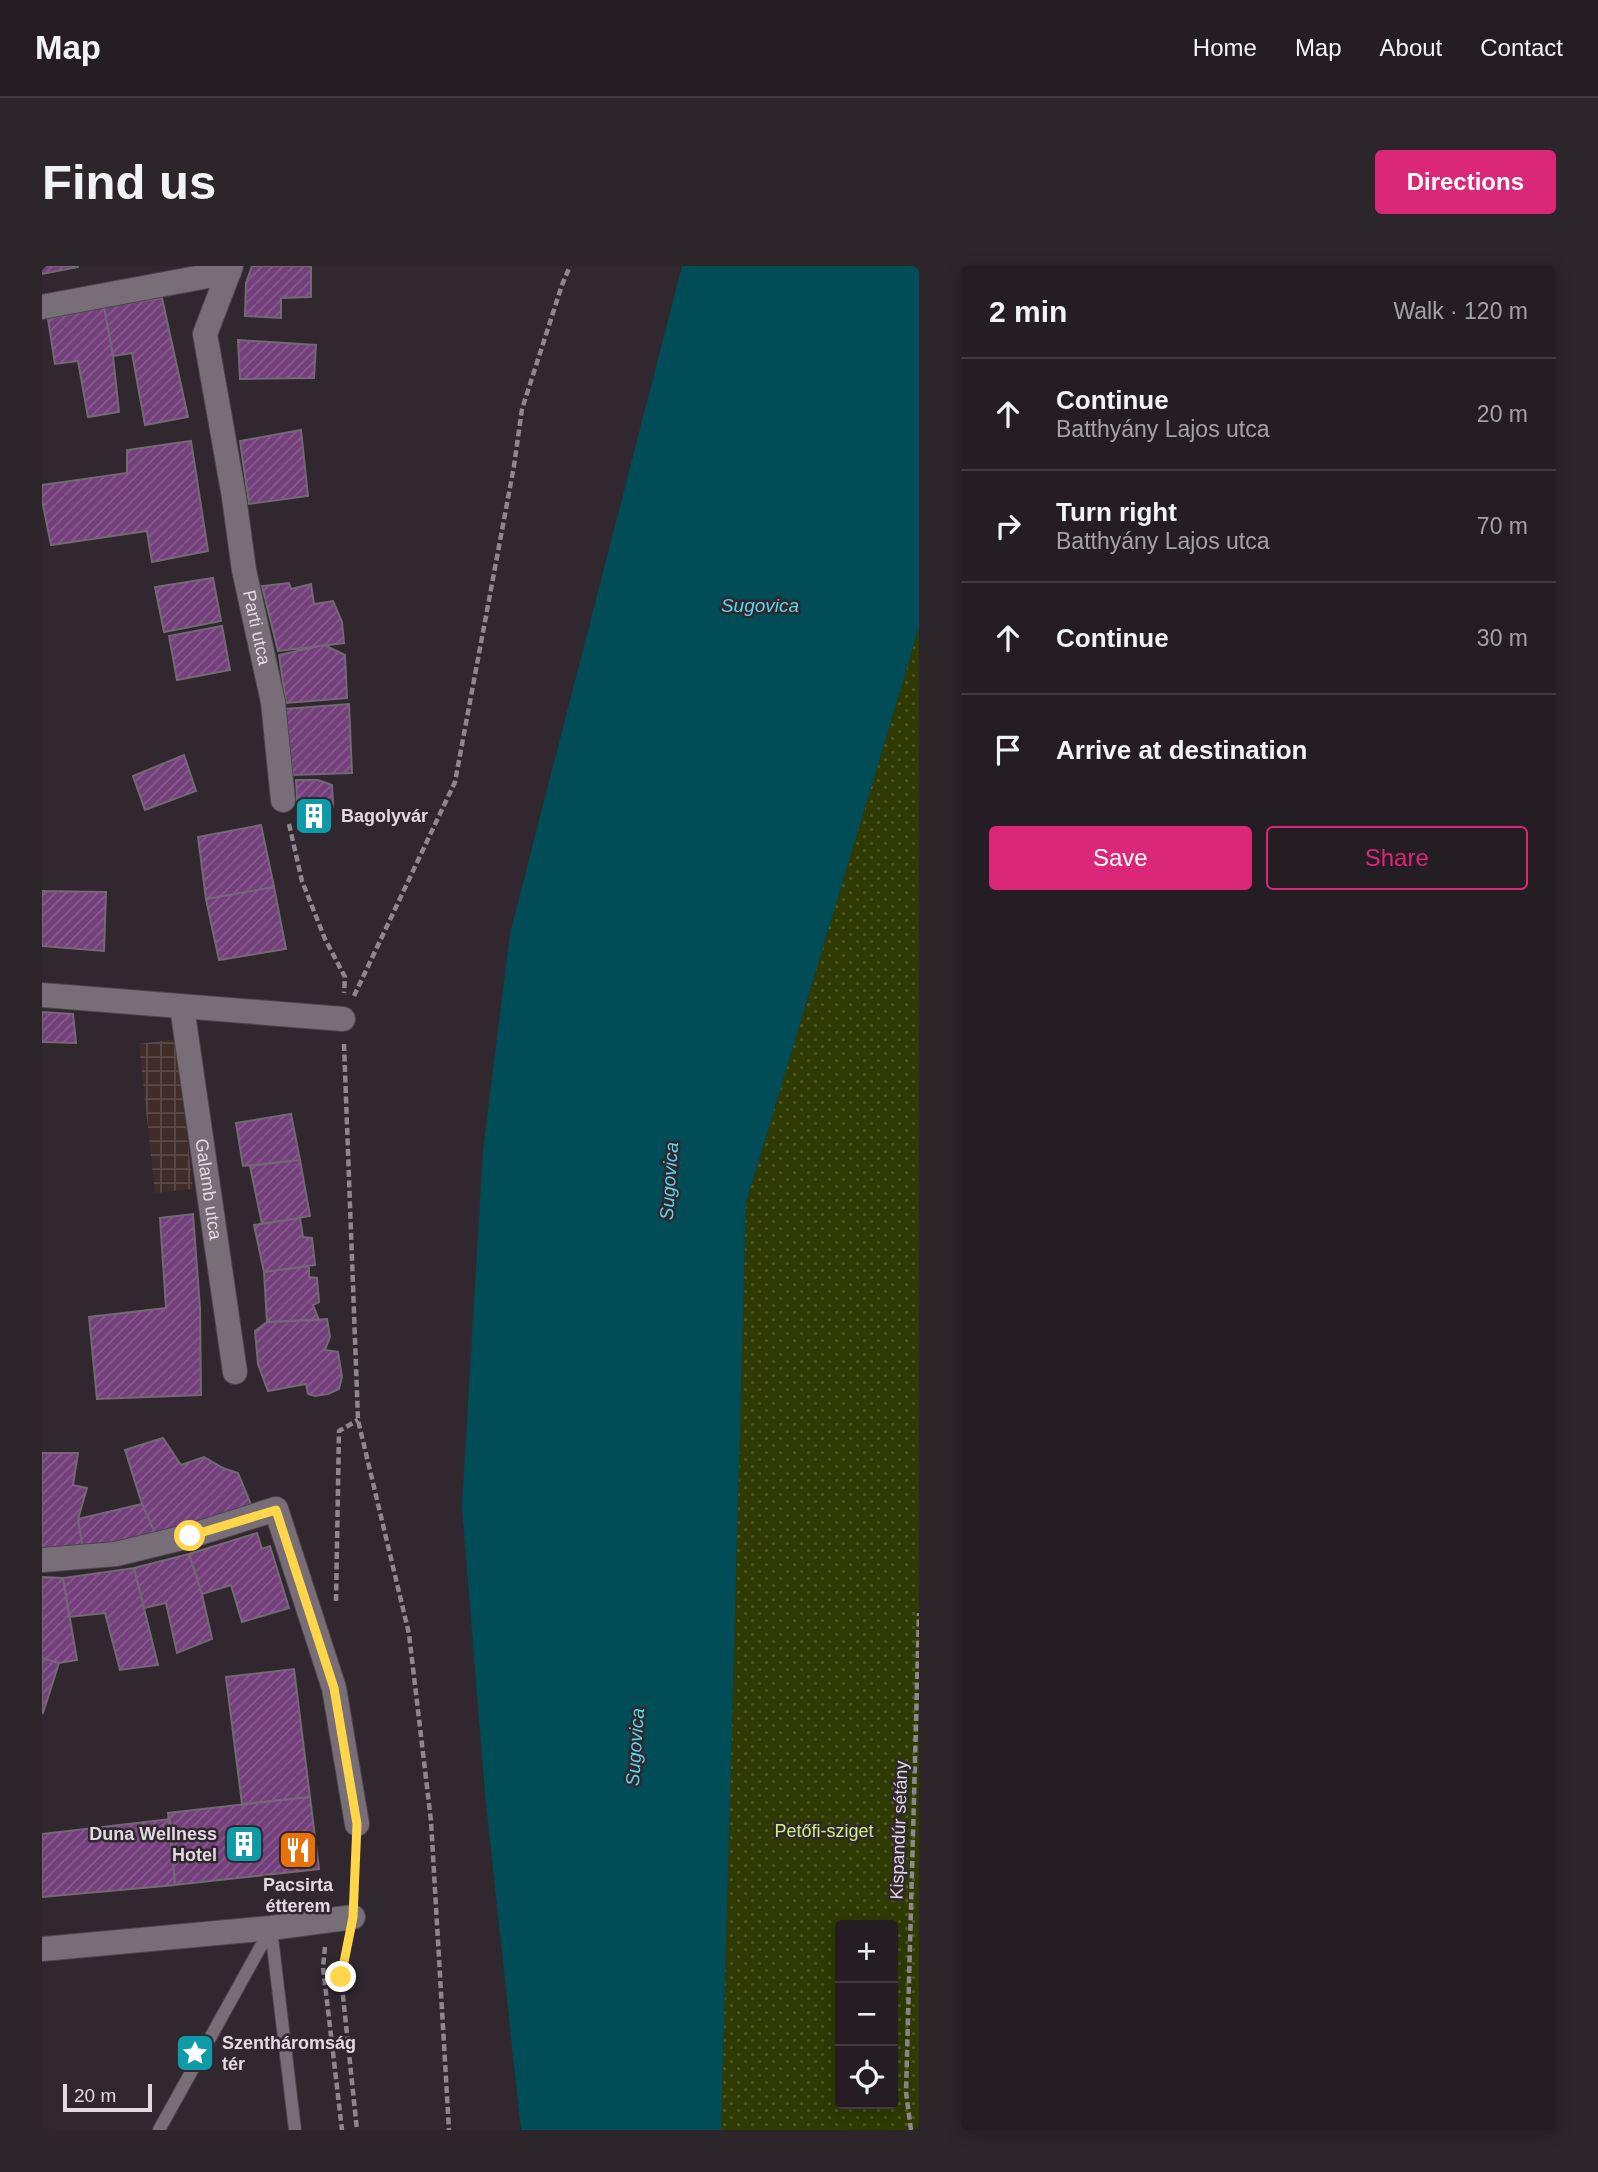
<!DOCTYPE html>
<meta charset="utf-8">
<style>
body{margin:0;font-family:Helvetica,sans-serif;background:#2c262b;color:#f1f3f6}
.controls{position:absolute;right:21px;bottom:21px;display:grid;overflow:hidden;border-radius:7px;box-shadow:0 4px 18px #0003}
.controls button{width:63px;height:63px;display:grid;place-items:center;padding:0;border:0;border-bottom:2px solid #413b41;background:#241d23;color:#f1f3f6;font:35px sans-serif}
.scale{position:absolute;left:21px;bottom:18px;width:89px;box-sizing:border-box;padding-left:7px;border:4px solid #e1dbe1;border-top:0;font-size:19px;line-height:24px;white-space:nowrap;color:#e1dbe1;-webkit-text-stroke:5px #30272f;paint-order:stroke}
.stop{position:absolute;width:21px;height:21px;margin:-16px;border:5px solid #ffd54a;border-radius:50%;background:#fff}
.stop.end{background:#ffd54a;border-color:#fff;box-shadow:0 2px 7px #0008}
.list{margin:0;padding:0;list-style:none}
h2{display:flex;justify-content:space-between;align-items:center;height:91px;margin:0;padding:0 28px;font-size:30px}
h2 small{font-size:23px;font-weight:400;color:#a3a2a6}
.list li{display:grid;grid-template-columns:46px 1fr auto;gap:21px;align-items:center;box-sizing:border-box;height:112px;padding:0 28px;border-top:2px solid #413b41}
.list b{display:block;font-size:26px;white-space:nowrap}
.list p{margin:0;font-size:23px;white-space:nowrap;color:#a3a2a6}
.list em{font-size:23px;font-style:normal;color:#a3a2a6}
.actions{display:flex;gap:14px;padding:21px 28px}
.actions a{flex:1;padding:16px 0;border:2px solid #db2777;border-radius:7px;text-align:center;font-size:24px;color:#db2777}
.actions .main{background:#db2777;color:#fff}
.icon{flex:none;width:38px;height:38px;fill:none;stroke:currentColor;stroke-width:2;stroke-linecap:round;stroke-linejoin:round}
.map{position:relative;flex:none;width:877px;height:1864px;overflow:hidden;border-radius:7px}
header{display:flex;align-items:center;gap:42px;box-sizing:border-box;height:98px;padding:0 35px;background:#241d23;border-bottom:2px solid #413b41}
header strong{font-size:33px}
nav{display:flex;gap:38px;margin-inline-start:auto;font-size:24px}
.intro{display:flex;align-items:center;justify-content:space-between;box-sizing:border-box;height:168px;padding:0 42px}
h1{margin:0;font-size:49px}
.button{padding:18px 32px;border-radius:7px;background:#db2777;color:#fff;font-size:24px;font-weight:700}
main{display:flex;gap:42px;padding:0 42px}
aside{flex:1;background:#241d23;border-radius:7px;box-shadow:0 4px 18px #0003}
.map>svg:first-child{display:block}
.industrial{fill:url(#industrial-grid)}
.park{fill:url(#park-dots);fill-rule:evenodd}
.water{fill:#004d57}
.building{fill:url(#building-hatch);stroke:#736974;stroke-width:2}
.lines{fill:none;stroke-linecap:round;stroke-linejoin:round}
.service-casing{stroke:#4c454c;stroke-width:14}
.minor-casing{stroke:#4c454c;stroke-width:26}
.path{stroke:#8e878e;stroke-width:4.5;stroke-dasharray:7 3.5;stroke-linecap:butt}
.service{stroke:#786e78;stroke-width:12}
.minor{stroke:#786e78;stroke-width:24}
.route{stroke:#ffd54a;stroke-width:9}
.labels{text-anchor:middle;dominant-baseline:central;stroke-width:5;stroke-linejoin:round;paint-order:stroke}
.street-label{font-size:18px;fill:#e1dbe1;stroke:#30272f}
.poi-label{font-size:18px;font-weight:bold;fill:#e1dbe1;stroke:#30272f;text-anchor:start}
.park-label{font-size:18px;fill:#d1f082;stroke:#30272f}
.water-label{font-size:19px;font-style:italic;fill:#5ad7ea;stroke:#30272f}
</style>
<header>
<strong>Map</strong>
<nav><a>Home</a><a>Map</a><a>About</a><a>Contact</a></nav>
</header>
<div class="intro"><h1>Find us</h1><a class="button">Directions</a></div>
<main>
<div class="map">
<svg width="877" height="1864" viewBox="0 0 877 1864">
<defs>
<pattern id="industrial-grid" width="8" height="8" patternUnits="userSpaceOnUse" patternTransform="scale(1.75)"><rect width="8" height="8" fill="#402c29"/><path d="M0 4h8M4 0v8" fill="none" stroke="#5b4a48"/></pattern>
<pattern id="park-dots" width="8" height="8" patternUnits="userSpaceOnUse" patternTransform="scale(1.75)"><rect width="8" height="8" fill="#2f3b02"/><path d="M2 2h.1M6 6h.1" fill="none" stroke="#4d5727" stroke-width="1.8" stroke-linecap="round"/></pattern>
<pattern id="building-hatch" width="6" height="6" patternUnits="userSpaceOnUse" patternTransform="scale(1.75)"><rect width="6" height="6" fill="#74407c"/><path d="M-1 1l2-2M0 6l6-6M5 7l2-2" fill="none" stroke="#885b8e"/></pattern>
</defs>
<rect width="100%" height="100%" fill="#30272f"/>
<path class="industrial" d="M134 773 151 923 113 927 97 778Z"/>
<path class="park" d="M877 362V1864H679L704 937ZM798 1659H851V1838H798Z"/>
<path class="water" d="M640 0H877V362L704 937 679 1864H479L443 1528 420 1240 441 884 468 667Z"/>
<path class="building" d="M0 0H36V1L0 8Z
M210 0H269V31L239 32V52L203 50 204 17Z
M120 32 146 151 103 159 90 87 71 90 62 41Z
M62 41 71 90 77 146 46 151 36 95 13 98 6 53Z
M196 74 274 79 272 112 198 113Z
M259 164 266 230 207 238 198 175Z
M149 175 166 285 110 296 105 265 9 279 0 234V219L85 207V184Z
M171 312 179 355 122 366 113 321Z
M247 317 249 323 269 318 272 338 291 335 300 356 302 377 236 385 220 320Z
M180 360 188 404 135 414 127 370Z
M282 379 303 389 305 432 244 437 237 389Z
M307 438 310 507 251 509 243 443Z
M142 489 154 525 103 544 91 510Z
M254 514H276L290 519 291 537 287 563 257 566Z
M219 559 232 621 164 633 156 571Z
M232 621 244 683 177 694 164 633Z
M0 625 64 626 62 685 0 680Z
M0 746 31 748 34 777 0 776Z
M249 848 258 894 201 900 194 857Z
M258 894 268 950 220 958 208 900Z
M151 948 158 1042 159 1129 55 1133 47 1051 124 1042 118 952Z
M258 952 261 971 270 972 273 999 222 1006 212 959Z
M267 1000V1011L275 1012 277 1036 271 1039 277 1054 225 1056 222 1006Z
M285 1053 288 1071 283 1084 296 1086 300 1111 297 1123 286 1128 273 1130 266 1128 264 1118 226 1125 216 1098 213 1065 225 1056Z
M121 1172 139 1199 162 1191 181 1202 196 1207 210 1241 114 1269 100 1238 83 1184Z
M0 1187H36L31 1219 45 1222 36 1253 41 1284 0 1286Z
M100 1238 114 1269 41 1284 36 1253Z
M215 1267 220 1283 228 1280 247 1342 200 1356 189 1319 160 1328 147 1288Z
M147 1288 160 1328 170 1373 135 1387 124 1337 102 1342 92 1302Z
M92 1302 116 1399 78 1404 63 1347 27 1351 21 1312Z
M0 1311 21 1312 35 1394 17 1397 0 1392Z
M0 1392 17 1397 1 1447 0 1446Z
M252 1403 268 1531 200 1538 184 1411Z
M268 1531 277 1603 133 1619 126 1547Z
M128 1553 133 1619 0 1631V1568Z"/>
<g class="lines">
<g class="service-casing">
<path id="service" d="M229 1663 253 1864
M117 1864 229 1662"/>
</g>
<g class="minor-casing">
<g id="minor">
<path id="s1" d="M189 0 163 68 192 231 202 304 231 436 241 534"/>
<path d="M0 41 187 6"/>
<path d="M0 729 301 753"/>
<path id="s2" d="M140 741 193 1106"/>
<path d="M0 1294 74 1288 148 1270 234 1243 292 1422 315 1558"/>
<path d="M0 1683 229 1662 311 1651"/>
</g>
</g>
<path class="path" d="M247 558 260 615 283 673 303 711 302 727
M312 730 413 516 472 200 480 143 520 19 528 0
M302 778 316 1154 367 1368 389 1555 407 1864
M294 1335 297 1165 316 1154
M312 1627 314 1583
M306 1677 299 1711 315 1864
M283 1681 281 1701 300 1864
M869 1864 864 1826 877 1347"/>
<use href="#service" class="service"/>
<use href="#minor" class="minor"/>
</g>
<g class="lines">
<path class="route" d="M148 1270 234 1244 292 1422 315 1558 311 1651 299 1711"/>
</g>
<defs>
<g id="building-square" transform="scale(2.0125)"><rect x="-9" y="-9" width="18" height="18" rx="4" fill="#0f9aa8" stroke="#30272f"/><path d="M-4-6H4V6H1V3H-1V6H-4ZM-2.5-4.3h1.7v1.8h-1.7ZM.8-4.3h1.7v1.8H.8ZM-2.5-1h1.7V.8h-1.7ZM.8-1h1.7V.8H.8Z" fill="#fff"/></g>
<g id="restaurant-square" transform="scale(2.0125)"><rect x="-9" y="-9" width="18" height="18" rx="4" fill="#e8710a" stroke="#30272f"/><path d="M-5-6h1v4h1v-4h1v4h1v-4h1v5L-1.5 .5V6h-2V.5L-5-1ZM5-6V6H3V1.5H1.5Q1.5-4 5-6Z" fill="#fff"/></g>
<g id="sight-square" transform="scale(2.0125)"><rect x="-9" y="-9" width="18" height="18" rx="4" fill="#0f9aa8" stroke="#30272f"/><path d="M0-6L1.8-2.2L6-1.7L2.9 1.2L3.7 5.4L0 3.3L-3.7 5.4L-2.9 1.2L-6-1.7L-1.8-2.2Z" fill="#fff"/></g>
</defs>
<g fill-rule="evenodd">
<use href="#building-square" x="272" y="550"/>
<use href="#building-square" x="202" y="1578"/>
<use href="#restaurant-square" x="256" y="1584"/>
<use href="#sight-square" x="153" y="1787"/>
</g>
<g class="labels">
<g class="street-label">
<text stroke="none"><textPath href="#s1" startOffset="371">Parti utca</textPath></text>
<text stroke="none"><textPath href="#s2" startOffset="184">Galamb utca</textPath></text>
<text transform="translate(857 1564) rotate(-88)">Kispandúr sétány</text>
</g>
<g class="poi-label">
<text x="299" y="550">Bagolyvár</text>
<text x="175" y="1568" text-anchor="end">Duna Wellness<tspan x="175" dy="21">Hotel</tspan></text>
<text x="256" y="1619" text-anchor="middle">Pacsirta<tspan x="256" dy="21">étterem</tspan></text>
<text x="180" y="1777">Szentháromság<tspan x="180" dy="21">tér</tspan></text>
</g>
<g class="park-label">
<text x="782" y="1565">Petőfi-sziget</text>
</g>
<g class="water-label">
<text x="718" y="339">Sugovica</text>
<text transform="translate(627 915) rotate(-86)">Sugovica</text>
<text transform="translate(593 1481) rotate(-86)">Sugovica</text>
</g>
</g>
</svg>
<div class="controls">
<button>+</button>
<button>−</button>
<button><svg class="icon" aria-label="locate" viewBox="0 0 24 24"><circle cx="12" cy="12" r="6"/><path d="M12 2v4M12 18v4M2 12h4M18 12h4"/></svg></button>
</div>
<div class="scale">20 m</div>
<div class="stop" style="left:148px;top:1270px"></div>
<div class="stop end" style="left:299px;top:1711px"></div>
</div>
<aside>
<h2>2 min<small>Walk · 120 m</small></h2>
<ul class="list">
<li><svg class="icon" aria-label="ahead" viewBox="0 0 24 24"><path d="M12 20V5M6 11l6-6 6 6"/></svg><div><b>Continue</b><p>Batthyány Lajos utca</p></div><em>20 m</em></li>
<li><svg class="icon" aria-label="right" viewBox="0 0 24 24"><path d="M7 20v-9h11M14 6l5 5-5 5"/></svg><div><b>Turn right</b><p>Batthyány Lajos utca</p></div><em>70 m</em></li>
<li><svg class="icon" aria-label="ahead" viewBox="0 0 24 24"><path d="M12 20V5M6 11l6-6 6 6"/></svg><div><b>Continue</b></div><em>30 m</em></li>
<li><svg class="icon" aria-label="arrive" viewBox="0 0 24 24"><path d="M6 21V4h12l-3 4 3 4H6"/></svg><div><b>Arrive at destination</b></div></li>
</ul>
<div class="actions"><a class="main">Save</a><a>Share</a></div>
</aside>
</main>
